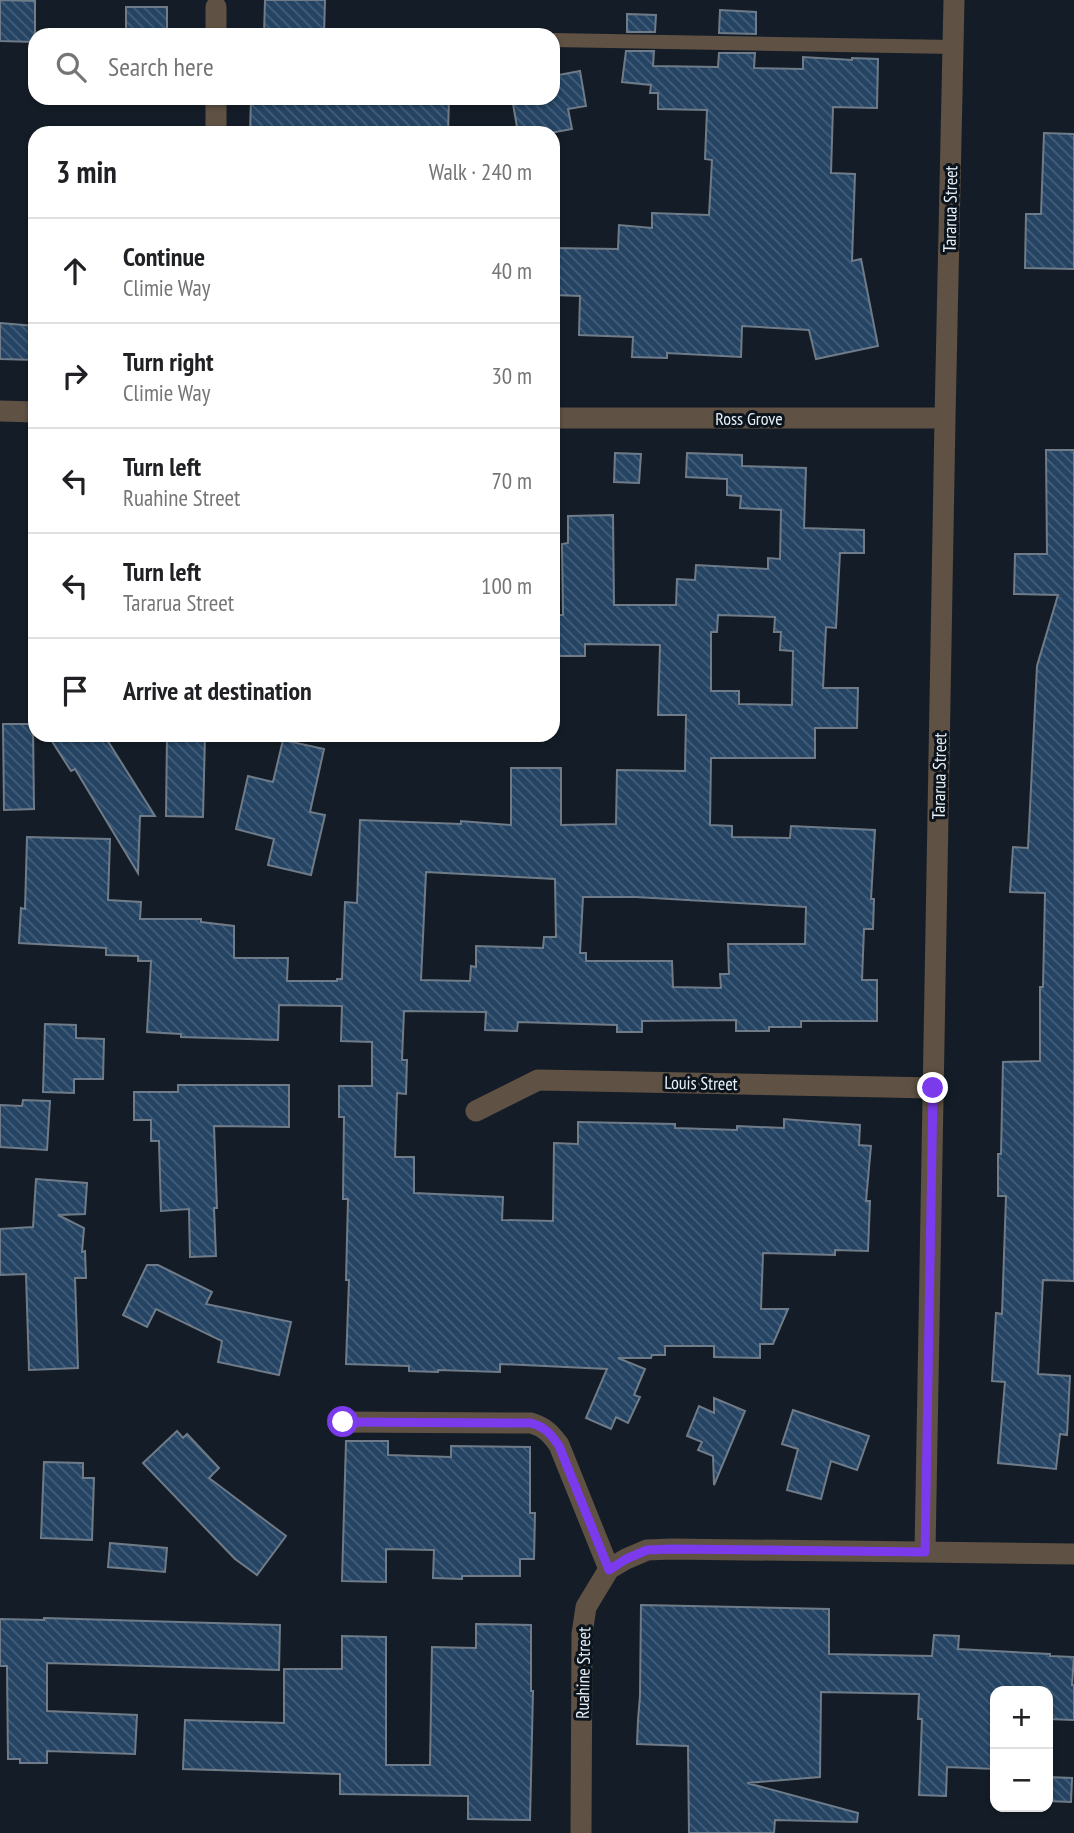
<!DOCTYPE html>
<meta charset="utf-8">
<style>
body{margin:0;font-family:"PT Sans Narrow",sans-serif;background:#f2f2f2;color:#202124}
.controls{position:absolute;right:21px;bottom:21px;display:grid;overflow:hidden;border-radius:14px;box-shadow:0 2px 5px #0004}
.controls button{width:63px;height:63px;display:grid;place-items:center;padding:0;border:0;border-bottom:2px solid #e0e0e0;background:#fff;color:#202124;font:35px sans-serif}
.stop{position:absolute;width:21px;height:21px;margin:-16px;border:5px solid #7c3aed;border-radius:50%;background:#fff}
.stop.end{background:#7c3aed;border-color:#fff;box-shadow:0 2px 7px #0008}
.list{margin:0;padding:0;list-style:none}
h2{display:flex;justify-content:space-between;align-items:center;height:91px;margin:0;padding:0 28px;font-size:30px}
h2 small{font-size:23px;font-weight:400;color:#757577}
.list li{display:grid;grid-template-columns:46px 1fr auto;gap:21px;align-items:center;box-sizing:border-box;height:105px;padding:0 28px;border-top:2px solid #e0e0e0}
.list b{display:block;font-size:26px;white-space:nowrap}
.list p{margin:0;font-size:23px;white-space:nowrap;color:#757577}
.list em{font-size:23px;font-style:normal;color:#757577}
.icon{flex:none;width:38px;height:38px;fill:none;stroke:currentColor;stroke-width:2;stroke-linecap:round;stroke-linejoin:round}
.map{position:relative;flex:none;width:1074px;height:1833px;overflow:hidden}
.search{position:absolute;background:#fff;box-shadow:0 2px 5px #0004;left:28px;top:28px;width:532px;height:77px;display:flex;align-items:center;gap:18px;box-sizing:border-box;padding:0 24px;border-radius:21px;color:#757577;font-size:26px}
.panel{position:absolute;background:#fff;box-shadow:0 2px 5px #0004;left:28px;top:126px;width:532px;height:616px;border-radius:21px}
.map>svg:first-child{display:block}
.building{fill:url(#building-back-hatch);stroke:#6f7b88;stroke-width:2;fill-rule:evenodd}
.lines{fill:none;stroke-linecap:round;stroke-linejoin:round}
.service{stroke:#5f5143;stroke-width:14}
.minor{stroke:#5f5143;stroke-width:21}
.route{stroke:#7c3aed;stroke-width:9}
.labels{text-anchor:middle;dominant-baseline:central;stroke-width:6;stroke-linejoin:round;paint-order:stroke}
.street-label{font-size:18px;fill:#e8eff6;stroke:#0b141d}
</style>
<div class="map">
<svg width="1074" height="1833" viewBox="0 0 1074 1833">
<defs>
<pattern id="building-back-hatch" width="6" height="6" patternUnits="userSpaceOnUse" patternTransform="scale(1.75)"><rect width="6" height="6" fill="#254463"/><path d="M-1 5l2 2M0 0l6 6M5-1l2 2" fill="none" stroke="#455f7a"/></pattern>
</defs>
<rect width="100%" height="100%" fill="#141d27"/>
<path class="building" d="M0 0 35 1V42L0 41Z
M265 0H325L324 35H264Z
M126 7H167V35H126Z
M720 10 756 12V34L719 33Z
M627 14 656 15 655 32H627Z
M626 51H654L653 66 718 67 719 53H755L754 68 803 69V57L852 60V58L878 59 877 108 833 107 831 173 855 174 852 261 861 259 878 346 816 359 809 330 742 326 741 357 667 353V358L632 357 633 337 579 335 580 296 555 295V248L618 249 619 225 652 228V213L709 215 712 160 705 159 707 110 658 109V93H650L651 85 622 82Z
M580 71 586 106 568 109 572 129 550 133H518L512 98H553V76Z
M251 98H449L448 133H250Z
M1044 133 1074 134V269L1025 268 1026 214H1041Z
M0 323 35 326V360L0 359Z
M1046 450H1074V1281L1043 1280 1038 1374 1070 1376 1067 1435 1060 1434 1056 1469 998 1463 1005 1382 992 1381 996 1313 1002 1314 1006 1196H998V1154H1001L1003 1062 1040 1061V987H1043L1045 893 1010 892 1013 847 1028 848 1037 666 1058 595 1014 594 1015 554H1047Z
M615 453 641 454 639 483 614 482Z
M687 453 742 455V466L806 468 804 528 864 530V553H840L836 628 826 627 823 688H858L857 728H815V758H711L710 825 732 826V837L790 838 791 826 875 830 871 899H874L873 929H864L862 980H877V1021H801V1027H769V1031H736V1020L642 1021V1032H617V1025L518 1022 517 1031 485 1030 486 1012 404 1011 402 1060H407L406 1094 397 1093 395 1157H414V1193L503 1197 502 1220 553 1221 554 1143 578 1144V1122L675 1124V1128L737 1130V1126L784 1128V1119L860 1125 859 1145 871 1146 866 1201H870L868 1251 835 1250V1255L763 1253 761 1309H788L773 1344H760V1358L714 1357V1346H665V1355H652L651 1358H618L645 1369 634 1395 640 1397 628 1423 616 1417 611 1429 586 1418 607 1369 500 1364V1372L438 1370V1372L409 1371V1366L346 1364 349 1280H346L348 1199H343L344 1117H339V1086H372V1042L341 1041 342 1006 279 1005 278 1040 181 1037V1034L147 1032 151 961H138V956L106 955V948L19 943 21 908 25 909 27 837 110 839 108 900 141 902 140 919H201V922L234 926V958H288L287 981H337V979H342L345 902 357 903 360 820 461 824V821L511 825V768H561V825L616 824 617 770 685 771 686 715H658L660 645 585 644V656H553V615H563L562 544 568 543V516L613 515 614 605H676L677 579 695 580 696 565 768 569V558L780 559 781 510 740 508 741 496 727 495V479L686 477ZM718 615 775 617 774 632H781L780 650 793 651 792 705 739 704V691H711V632H717ZM426 872 555 879 556 937H544L543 948 476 946V967L471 966 470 981 421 980ZM583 897H636L806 907 805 944H728L729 974H720L721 988 673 987 672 961H586V953H580Z
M3 724H33L34 809 4 810Z
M48 735H104L155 816H140L138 873 75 769 71 771Z
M167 735H205L203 817 166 816Z
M283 740 324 749 310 812 325 815 311 875 268 865 274 839 236 829 248 776 273 782Z
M45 1024 76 1025V1038L104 1039 103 1079H74V1093L43 1092Z
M178 1085H289V1127L214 1126 217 1208H214L216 1256 190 1257 189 1209 161 1211 159 1141H151V1120H134V1092H178Z
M23 1100 50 1101 47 1150 0 1147V1105L22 1106Z
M36 1179 87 1183 85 1214 58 1215 84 1228 82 1252 85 1251 86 1278H75L78 1368 29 1370 26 1274 0 1275V1229L33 1227Z
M147 1265H158L212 1292 206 1304 291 1322 279 1375 218 1362 222 1341 156 1309 147 1327 123 1315Z
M714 1398 745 1411 714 1485 713 1456 698 1450 702 1442 687 1436 699 1406 714 1413Z
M793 1410 869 1436 857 1470 831 1461 821 1499 787 1490 798 1449 782 1444Z
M177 1431 183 1438 187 1434 219 1468 209 1478 286 1536 257 1575 235 1559 143 1463Z
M346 1441H388V1455L451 1457V1446L530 1447V1513H535L534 1559H520V1576H462V1579L433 1578 434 1550 386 1549V1582L342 1581Z
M44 1462 83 1463V1478H94L92 1540 41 1538Z
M110 1543 167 1548 165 1572 108 1567Z
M641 1605 829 1609V1654L932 1656 934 1635 959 1636 958 1649 1050 1654V1656L1074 1657 1072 1685H1074V1720L1048 1719V1691H995V1769L947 1767 946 1796 919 1795 922 1719H918L919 1694 821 1692 820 1777 747 1783 858 1813 857 1822 775 1820 774 1833H689L688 1746 637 1744 638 1720 640 1696Z
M44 1618 280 1625 279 1670 47 1663V1711L137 1715 135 1754 47 1751V1763H20V1759H8L7 1666H0V1619L44 1620Z
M476 1624 531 1625V1691H533L530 1820 468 1819V1796L340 1794V1774L183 1769 185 1720 284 1723V1669H342V1636L386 1637V1765H430L432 1647 476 1648Z
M1048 1777 1072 1778 1071 1802 1048 1801Z"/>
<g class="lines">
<path class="service" d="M553 40 954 47"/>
<path class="minor" d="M216 35V7
M216 133V98
M0 411 35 412
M553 418H945
M476 1111 538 1080 934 1088
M343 1422 531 1423C545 1427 551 1434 559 1445L609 1569
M925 1552 945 418 954 0
M581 1833 582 1634 586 1607 609 1569 626 1559 647 1550 672 1549 1074 1554"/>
</g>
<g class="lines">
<path class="route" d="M343 1422 531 1423C545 1427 551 1434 559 1446L609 1570 626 1559 647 1550 673 1549 925 1552 933 1088"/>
</g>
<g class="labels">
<g class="street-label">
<text transform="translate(950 209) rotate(-89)">Tararua Street</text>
<text x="749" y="418">Ross Grove</text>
<text transform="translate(939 776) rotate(-89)">Tararua Street</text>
<text transform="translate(701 1083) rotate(1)">Louis Street</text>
<text transform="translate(583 1673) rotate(-89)">Ruahine Street</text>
</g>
</g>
</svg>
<div class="controls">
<button>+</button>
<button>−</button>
</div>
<div class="stop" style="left:343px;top:1422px"></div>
<div class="stop end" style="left:933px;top:1088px"></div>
<div class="search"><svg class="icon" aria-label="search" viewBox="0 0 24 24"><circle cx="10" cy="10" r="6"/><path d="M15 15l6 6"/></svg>Search here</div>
<section class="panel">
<h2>3 min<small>Walk · 240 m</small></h2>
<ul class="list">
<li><svg class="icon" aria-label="ahead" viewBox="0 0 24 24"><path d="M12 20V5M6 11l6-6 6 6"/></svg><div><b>Continue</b><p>Climie Way</p></div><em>40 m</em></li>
<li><svg class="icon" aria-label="right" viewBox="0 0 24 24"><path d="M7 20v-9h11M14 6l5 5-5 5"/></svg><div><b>Turn right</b><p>Climie Way</p></div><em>30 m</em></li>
<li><svg class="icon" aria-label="left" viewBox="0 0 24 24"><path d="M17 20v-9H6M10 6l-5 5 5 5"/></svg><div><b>Turn left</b><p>Ruahine Street</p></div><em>70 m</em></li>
<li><svg class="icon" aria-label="left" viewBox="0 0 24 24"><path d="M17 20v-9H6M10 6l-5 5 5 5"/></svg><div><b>Turn left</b><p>Tararua Street</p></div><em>100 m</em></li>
<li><svg class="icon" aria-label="arrive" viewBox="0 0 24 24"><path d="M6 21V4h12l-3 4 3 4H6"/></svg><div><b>Arrive at destination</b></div></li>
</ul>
</section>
</div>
